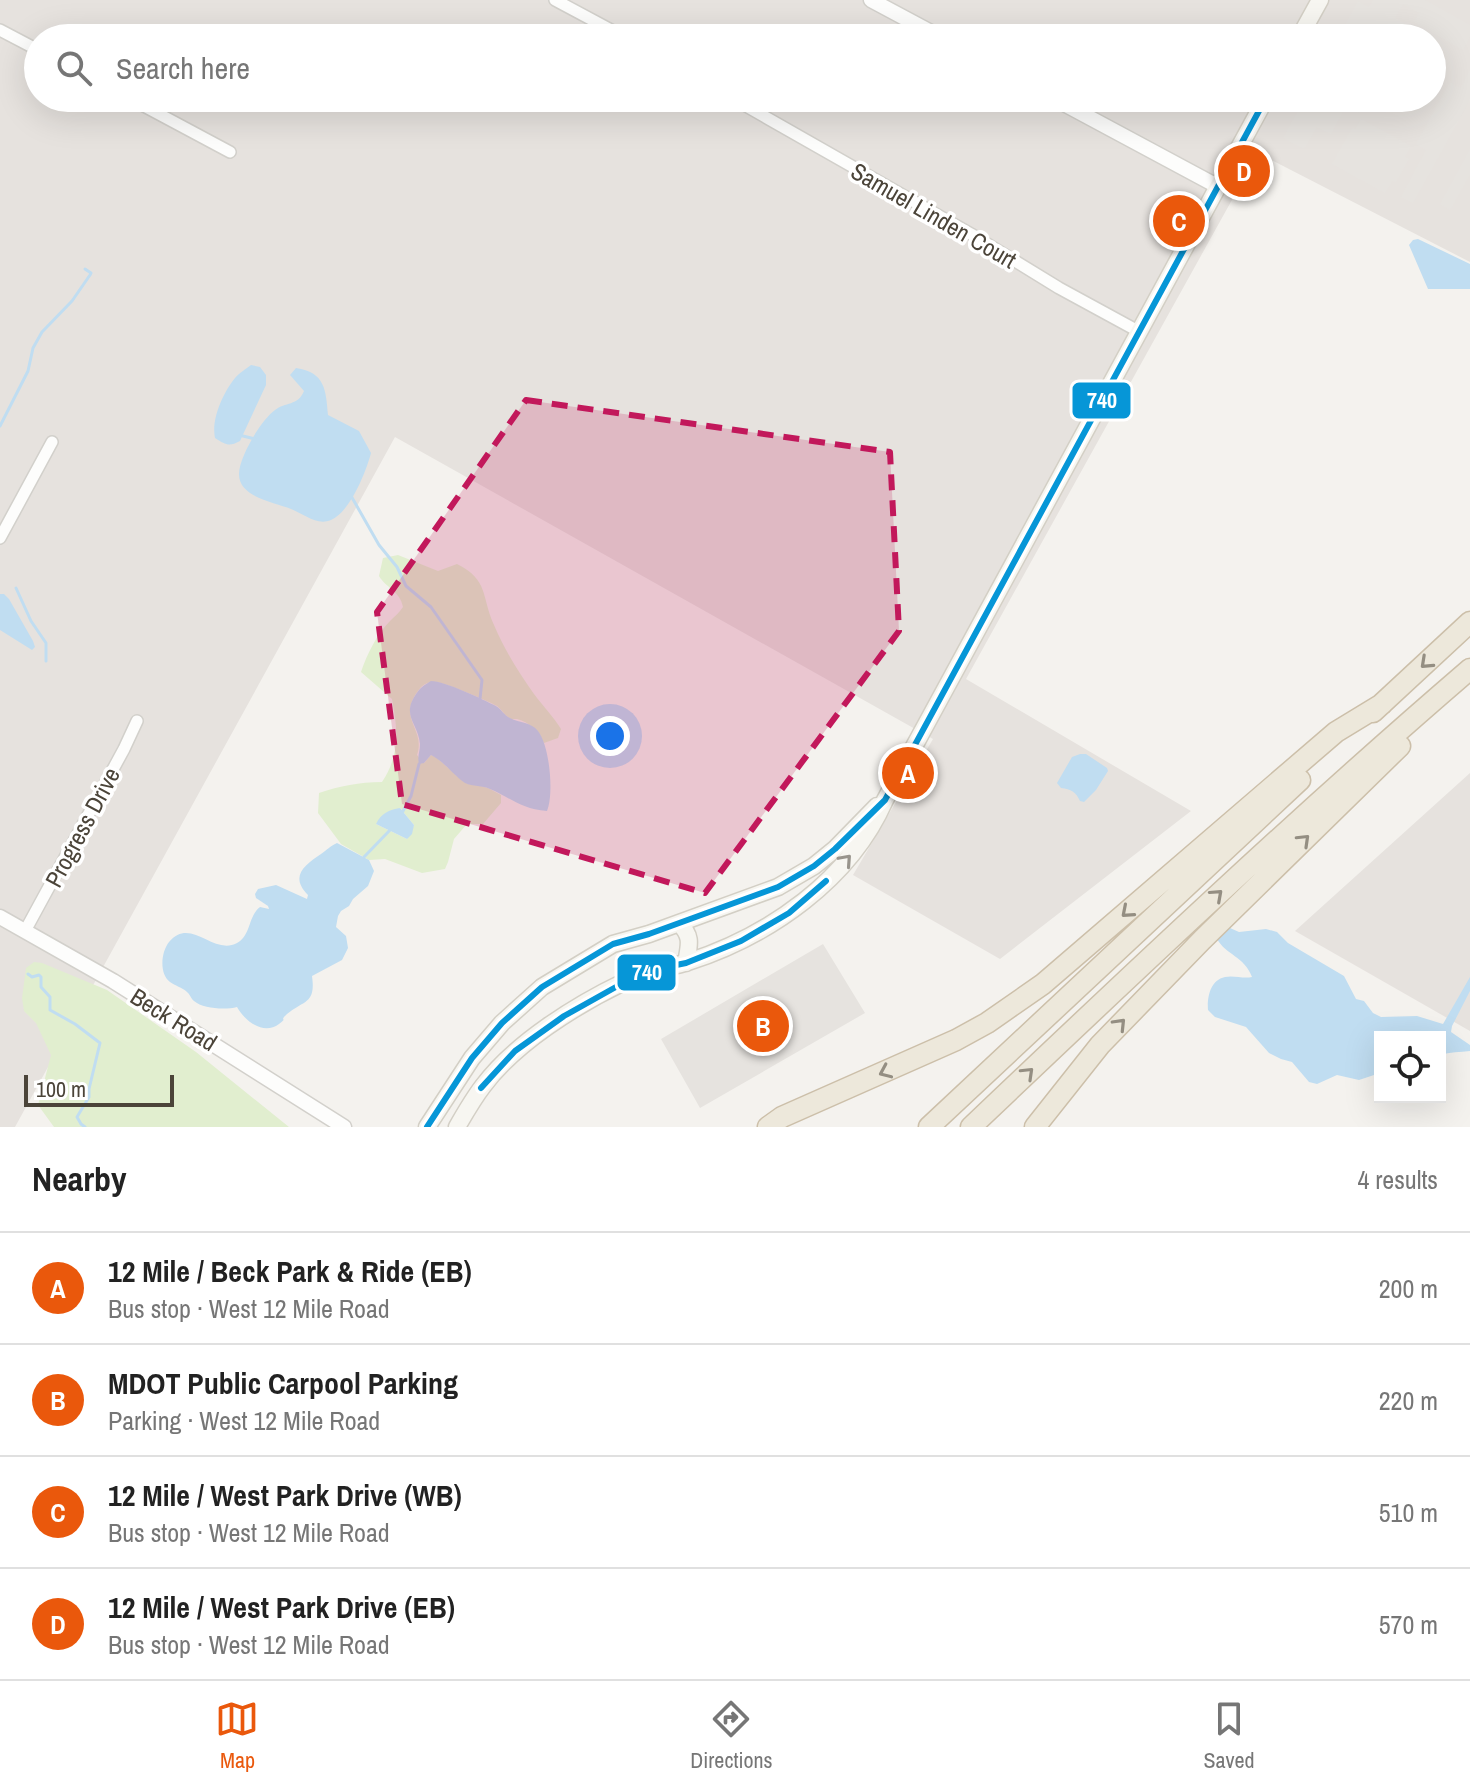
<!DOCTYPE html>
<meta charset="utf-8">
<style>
body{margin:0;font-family:"Archivo Narrow",sans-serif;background:#f6f6f6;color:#222}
.controls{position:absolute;right:24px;bottom:24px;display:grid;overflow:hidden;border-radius:0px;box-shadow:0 8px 32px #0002}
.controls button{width:72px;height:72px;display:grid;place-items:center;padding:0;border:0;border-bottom:2px solid #e0e0e0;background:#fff;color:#222;font:40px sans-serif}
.scale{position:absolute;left:24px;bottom:20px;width:150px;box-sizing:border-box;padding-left:8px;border:4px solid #4b4439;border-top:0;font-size:22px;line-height:28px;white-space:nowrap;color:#4b4439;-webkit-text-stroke:6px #fff;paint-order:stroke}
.you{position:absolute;left:610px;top:736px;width:28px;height:28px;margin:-20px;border:6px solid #fff;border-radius:50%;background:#1a73e8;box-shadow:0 0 0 12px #1a73e833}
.badge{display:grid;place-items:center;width:52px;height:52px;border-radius:50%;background:#ea580c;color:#fff;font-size:26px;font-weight:700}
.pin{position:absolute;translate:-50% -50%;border:4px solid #fff;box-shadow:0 2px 8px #0006}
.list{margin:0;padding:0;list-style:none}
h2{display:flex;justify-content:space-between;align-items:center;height:104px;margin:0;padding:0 32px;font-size:34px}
h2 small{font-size:26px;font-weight:400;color:#767676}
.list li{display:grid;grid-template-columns:52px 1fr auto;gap:24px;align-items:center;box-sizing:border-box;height:112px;padding:0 32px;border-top:2px solid #e0e0e0}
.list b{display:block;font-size:30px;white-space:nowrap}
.list p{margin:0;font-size:26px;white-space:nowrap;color:#767676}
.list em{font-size:26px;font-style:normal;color:#767676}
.icon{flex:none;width:44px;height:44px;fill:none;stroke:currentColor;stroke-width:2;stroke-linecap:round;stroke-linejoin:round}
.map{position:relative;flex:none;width:1470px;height:1127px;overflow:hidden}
.search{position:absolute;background:#fff;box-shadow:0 8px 32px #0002;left:24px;right:24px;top:24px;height:88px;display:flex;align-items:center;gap:20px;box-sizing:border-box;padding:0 28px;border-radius:44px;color:#767676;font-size:30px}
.sheet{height:552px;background:#fff}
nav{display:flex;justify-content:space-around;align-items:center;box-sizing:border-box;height:112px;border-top:2px solid #e0e0e0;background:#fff;font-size:22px;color:#767676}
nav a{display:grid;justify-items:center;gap:4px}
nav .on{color:#ea580c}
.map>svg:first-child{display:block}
.industrial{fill:#e6e2de;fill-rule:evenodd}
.green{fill:#e1eecf;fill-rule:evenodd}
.parking{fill:#e6e3df}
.water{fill:#c0ddf1}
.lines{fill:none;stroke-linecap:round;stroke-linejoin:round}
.stream{stroke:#c0ddf1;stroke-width:3}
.minor-casing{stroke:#d2d0cb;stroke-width:14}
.tertiary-casing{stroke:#d2d0cb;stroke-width:17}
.secondary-casing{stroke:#d3cfc5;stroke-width:19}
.motorway-casing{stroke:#ccbfa9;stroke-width:23}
.minor{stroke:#fdfdfc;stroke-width:11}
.tertiary{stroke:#fdfdfc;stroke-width:14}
.secondary{stroke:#f7f6f1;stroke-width:16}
.motorway{stroke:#ede8db;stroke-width:20}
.bus-1-casing{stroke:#fff;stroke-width:12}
.bus-1{stroke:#0696d7;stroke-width:6}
.oneway{stroke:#948e82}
.oneway2{stroke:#98948c}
.marked{fill:#c2185b;fill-opacity:0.2;stroke:#c2185b;stroke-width:6;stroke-dasharray:16 10;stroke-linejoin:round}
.labels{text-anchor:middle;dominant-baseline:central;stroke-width:7;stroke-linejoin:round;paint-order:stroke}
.street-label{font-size:24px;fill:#4b4439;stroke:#fff}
.line-badge{stroke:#fff;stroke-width:3}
.badge-label{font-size:22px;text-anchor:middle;font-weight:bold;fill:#fff}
</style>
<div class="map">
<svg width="1470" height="1127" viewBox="0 0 1470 1127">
<rect width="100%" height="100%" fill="#f4f2ee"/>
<path class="industrial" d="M0 0H1470V262L1258 153 966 679 1191 811 1000 959 853 875 933 739 395 437 15 1127H0ZM38 38H1432V98H38Z
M1470 773V1031L1295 931Z"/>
<path class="green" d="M398 555 438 571 457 564C489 580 481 596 494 625 504 649 519 673 534 694 543 706 553 716 561 729L558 738 544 743C538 732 530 722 517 719 515 719 513 719 511 719 505 716 502 710 497 706 488 701 442 681 434 682 427 682 422 685 418 691 397 719 426 729 417 755L424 763 431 755 436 757 463 781 488 788 501 795V803L483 824H467L454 839 448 862 445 869 422 873 385 859 369 860 341 844 318 813 319 793C340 786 359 782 382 782 400 755 398 730 392 699L361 672C367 654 377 634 390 621 395 616 399 613 403 607 400 591 386 588 379 576L383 558ZM400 808 414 825 407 839 376 824Z
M34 962 42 963 107 990 196 1052 289 1127H54L38 1105 51 1055 36 1023 24 1011 22 998 26 968Z"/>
<path class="parking" d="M1373 0H1425L1470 25V37L1463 50 1414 22 1419 13 1403 4 1395 18 1407 25 1399 38H1338L1358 1 1369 7Z
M1470 70V100L1413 203 1401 197 1426 150 1416 144 1450 82 1461 88Z
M1305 98H1366L1358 113 1346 106 1331 134 1317 127 1304 149 1283 138Z
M1361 119 1411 146 1405 157 1409 159 1396 182 1392 181 1385 193 1332 164 1352 128 1355 129Z
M1470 149V174L1450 210 1440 204Z
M823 944 865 1013 700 1108 661 1039Z"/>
<path class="water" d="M1418 239 1470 264V289H1428L1409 245 1413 240Z
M251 365 260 367 266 375V385L240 441C229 447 226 445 215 438 211 419 223 393 235 378 239 373 246 369 251 365Z
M296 368C325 372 326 390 328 415L359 431 371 453C366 472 350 512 331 520 317 526 304 514 291 509 275 502 239 498 239 474 239 457 261 420 275 410 285 402 298 406 304 391L290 375Z
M0 594H4L9 599 33 641 35 647 32 650 0 630Z
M431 681C445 681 482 699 496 706 501 709 505 716 510 718 520 723 531 722 538 731 550 746 554 795 547 811 521 809 513 799 490 789 482 785 473 787 465 783 453 775 445 762 431 755L424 763 419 764C417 756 420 752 420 744 418 723 401 716 416 694 420 688 424 685 431 681Z
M1080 754H1086L1107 768 1108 771 1096 790 1084 802 1080 801C1076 792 1071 789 1061 788L1057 783 1072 757Z
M400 808 414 825 412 834 407 839 376 824C381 813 389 810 400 808Z
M337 843 369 860 374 871 368 886 353 899 349 906 341 911 338 916 336 927 346 936 348 948 342 960 312 976C316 1004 304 1000 287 1014 278 1022 289 1017 279 1024 263 1036 244 1020 237 1007 226 1010 203 1009 194 1001 191 999 190 994 187 992 182 987 175 986 170 982 159 974 161 952 169 942 191 916 213 956 237 943 251 936 248 916 260 907L269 909 268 906 256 898 255 894 258 889 276 885 307 899 308 895C289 876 305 865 321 854 327 850 330 846 337 843Z
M1230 928 1239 932 1266 929 1277 932 1288 943 1344 976 1356 999 1364 1001 1373 1013 1381 1017 1417 1016 1443 1024 1470 977V991L1452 1026 1451 1032 1470 1045V1051C1460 1052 1450 1052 1440 1055V1037H1380V1073L1359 1080 1337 1075 1317 1084 1309 1082 1292 1062 1281 1059 1269 1053 1246 1027 1215 1017 1208 1010C1207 998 1210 980 1225 977 1234 975 1243 979 1252 977 1244 956 1226 955 1217 939L1225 930Z"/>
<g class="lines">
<path class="stream" d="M0 426 28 371 33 348 42 332 72 301 90 275 91 273 85 269
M239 435 255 439
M350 494 379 545 397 567 406 586 431 607 482 680 480 699
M16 588 31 621 46 643V661
M402 813 411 796 419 764
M364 857 391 829
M28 974 32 977 39 975 41 977V987L50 997V1010L75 1024 100 1043 89 1089V1097L77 1117 81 1124 85 1127"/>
<g class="minor-casing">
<path id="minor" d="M555 0 626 38
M0 30 38 50
M129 98 230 152
M732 98 971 234 1059 288 1138 331
M0 538 52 442
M25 931 124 749 137 721"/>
</g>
<g class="tertiary-casing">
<path id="tertiary" d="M871 0 942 38
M1053 98 1217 186
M0 917 113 981 344 1127"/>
</g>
<g class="secondary-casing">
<path id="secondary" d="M1299 38 1320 0
M679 923C693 937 689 945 686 963
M427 1127 472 1058 502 1023 542 987 613 944 649 934 778 887 814 866 835 849 877 806
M457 1127C465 1113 473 1099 483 1086 515 1043 576 1005 624 982 633 978 643 973 652 970 664 967 677 966 688 962 769 936 850 880 885 800L1266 98"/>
</g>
<g class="motorway-casing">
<path id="motorway" d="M1373 712 1470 622
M768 1127 782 1117 956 1040 987 1023 1043 984 1336 732 1382 704
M929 1127 1300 780
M971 1127C1135 971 1299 816 1470 669
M1035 1127 1100 1045 1202 940 1400 746"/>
</g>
<use href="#minor" class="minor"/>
<use href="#tertiary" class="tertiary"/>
<use href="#secondary" class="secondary"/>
<use href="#motorway" class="motorway"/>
<g class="bus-1-casing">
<path id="bus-1" d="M481 1088 515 1051 564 1016 623 983 652 970 686 963 741 941 789 913 826 881
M427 1127 472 1058 502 1023 542 987 613 944 649 934 778 887 814 866 835 849 885 800 1266 98"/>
</g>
<use href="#bus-1" class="bus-1"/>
</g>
<defs><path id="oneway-chevron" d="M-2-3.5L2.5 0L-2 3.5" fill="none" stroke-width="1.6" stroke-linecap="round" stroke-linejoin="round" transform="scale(2)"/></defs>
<g class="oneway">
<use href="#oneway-chevron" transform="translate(1426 663) rotate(137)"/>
<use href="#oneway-chevron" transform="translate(1304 840) rotate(-44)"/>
<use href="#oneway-chevron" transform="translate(1217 895) rotate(-42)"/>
<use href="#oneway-chevron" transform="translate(1127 912) rotate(139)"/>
<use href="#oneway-chevron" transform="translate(1120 1024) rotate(-46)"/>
<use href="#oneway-chevron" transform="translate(885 1072) rotate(156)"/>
<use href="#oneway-chevron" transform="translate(1028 1073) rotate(-44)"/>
</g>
<use class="oneway2" href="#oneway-chevron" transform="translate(846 860) rotate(-48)"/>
<path class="marked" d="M526 400 890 452 899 631 705 893 402 804 377 612Z"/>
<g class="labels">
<g class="street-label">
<text transform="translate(934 215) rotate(30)">Samuel Linden Court</text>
<text transform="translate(82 827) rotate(-62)">Progress Drive</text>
<text transform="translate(174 1019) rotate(32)">Beck Road</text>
</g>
</g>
<g class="line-badge">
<rect x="1071" y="381" width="61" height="39" rx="8" fill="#0696d7"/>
<rect x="616" y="953" width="61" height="39" rx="8" fill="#0696d7"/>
</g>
<g class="badge-label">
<text x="1102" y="408">740</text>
<text x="647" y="980">740</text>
</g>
</svg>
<div class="controls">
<button><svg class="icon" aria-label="locate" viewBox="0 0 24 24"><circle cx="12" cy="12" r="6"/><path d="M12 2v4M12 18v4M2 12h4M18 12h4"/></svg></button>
</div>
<div class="scale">100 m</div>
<div class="you"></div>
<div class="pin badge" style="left:908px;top:773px">A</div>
<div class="pin badge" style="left:763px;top:1026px">B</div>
<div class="pin badge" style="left:1179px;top:221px">C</div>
<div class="pin badge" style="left:1244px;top:171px">D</div>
<div class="search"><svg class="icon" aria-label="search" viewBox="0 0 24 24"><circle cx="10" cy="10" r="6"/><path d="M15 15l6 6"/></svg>Search here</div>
</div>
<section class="sheet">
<h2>Nearby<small>4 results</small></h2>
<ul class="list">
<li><span class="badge">A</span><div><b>12 Mile / Beck Park &amp; Ride (EB)</b><p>Bus stop · West 12 Mile Road</p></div><em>200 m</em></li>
<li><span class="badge">B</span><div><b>MDOT Public Carpool Parking</b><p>Parking · West 12 Mile Road</p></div><em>220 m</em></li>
<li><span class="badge">C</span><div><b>12 Mile / West Park Drive (WB)</b><p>Bus stop · West 12 Mile Road</p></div><em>510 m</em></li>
<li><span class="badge">D</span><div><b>12 Mile / West Park Drive (EB)</b><p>Bus stop · West 12 Mile Road</p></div><em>570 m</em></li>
</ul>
</section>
<nav>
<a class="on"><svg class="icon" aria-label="map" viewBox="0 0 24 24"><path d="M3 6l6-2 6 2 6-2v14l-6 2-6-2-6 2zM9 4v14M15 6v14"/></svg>Map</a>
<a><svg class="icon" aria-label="directions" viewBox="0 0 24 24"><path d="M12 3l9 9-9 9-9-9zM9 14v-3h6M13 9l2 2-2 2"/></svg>Directions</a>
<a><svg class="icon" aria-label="saved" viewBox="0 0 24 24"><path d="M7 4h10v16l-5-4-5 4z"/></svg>Saved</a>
</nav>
